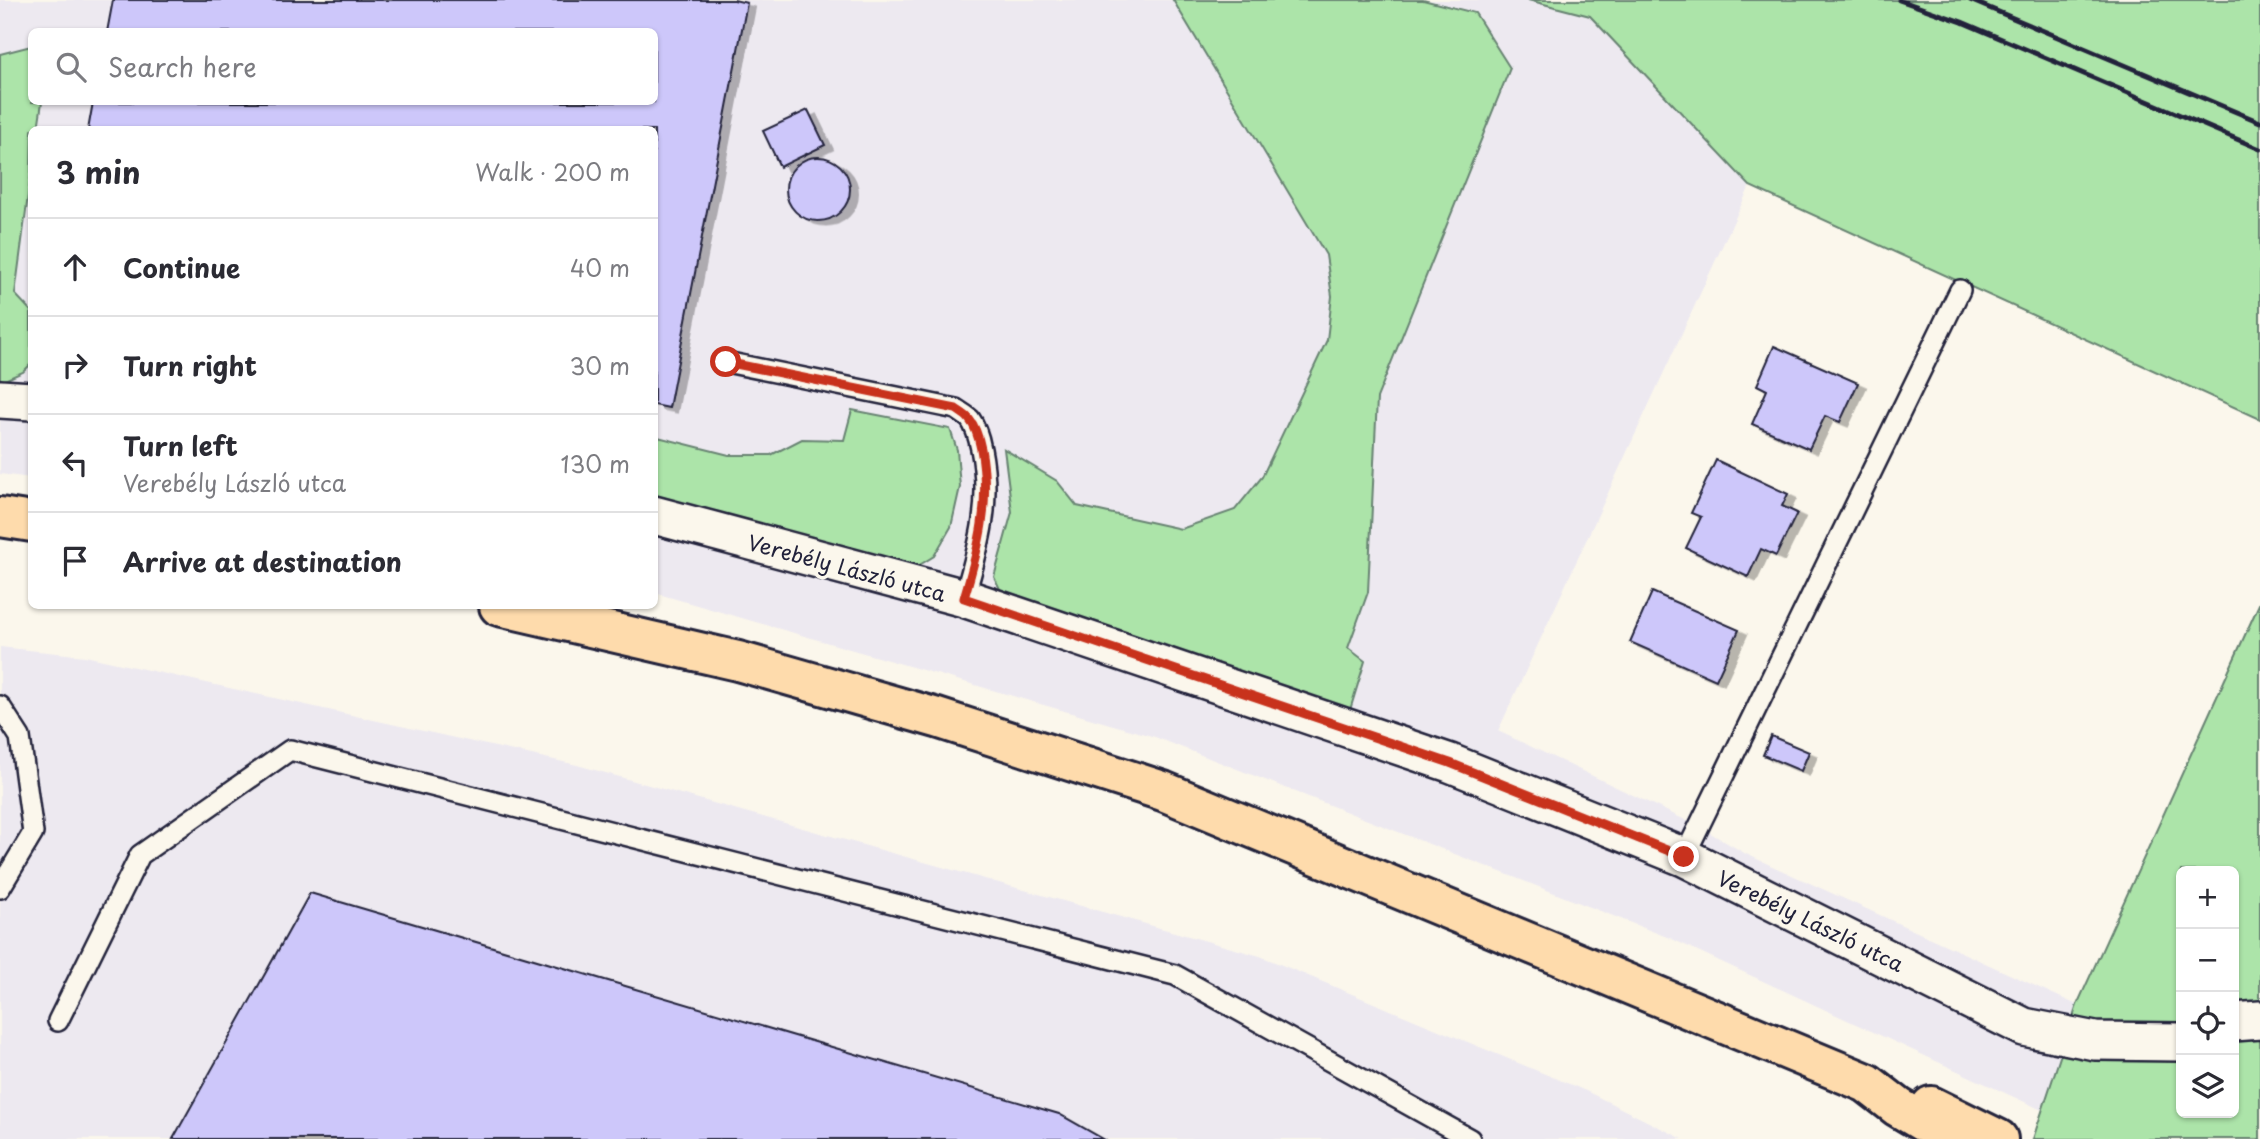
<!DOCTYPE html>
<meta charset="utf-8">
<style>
body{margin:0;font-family:"Playpen Sans",sans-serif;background:#f2f2f3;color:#2b2b33}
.controls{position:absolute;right:21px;bottom:21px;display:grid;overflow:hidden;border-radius:10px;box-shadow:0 2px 5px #0004}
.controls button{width:63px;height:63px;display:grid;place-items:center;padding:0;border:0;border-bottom:2px solid #e1e1e2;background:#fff;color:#2b2b33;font:35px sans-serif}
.stop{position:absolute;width:21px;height:21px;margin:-16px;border:5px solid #c8321e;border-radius:50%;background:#fff}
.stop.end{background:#c8321e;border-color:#fff;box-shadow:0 2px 7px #0008}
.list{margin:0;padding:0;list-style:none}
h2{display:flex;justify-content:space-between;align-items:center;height:91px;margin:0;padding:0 28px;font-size:30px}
h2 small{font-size:23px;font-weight:400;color:#7c7c81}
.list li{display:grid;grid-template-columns:46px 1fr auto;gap:21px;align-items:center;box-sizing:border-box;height:98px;padding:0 28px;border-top:2px solid #e1e1e2}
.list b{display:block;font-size:26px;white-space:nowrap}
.list p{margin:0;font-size:23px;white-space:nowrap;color:#7c7c81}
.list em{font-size:23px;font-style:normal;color:#7c7c81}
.icon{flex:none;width:38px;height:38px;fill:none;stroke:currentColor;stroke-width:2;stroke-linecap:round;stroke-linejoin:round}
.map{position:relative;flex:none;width:2260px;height:1139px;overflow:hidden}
.search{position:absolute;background:#fff;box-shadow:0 2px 5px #0004;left:28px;top:28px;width:630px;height:77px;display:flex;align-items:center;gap:18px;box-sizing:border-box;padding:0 24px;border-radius:10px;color:#7c7c81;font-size:26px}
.panel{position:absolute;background:#fff;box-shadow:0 2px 5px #0004;left:28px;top:126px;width:630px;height:483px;border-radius:10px}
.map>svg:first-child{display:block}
.built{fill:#ede9f0;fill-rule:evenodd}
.green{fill:#ace4a9;stroke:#678372;stroke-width:2;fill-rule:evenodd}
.building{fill:#cdc7fa;stroke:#22223b;stroke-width:2;filter:url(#shadow)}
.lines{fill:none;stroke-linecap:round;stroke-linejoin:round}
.service-casing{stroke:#22223b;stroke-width:24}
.minor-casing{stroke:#22223b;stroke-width:42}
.primary-casing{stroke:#22223b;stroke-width:44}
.service{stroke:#fbf7ec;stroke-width:19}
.minor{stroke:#fbf7ec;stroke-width:37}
.primary{stroke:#fedbac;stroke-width:38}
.rail{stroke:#22223b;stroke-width:5}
.route{stroke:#c8321e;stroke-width:9}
.labels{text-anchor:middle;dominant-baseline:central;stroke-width:7;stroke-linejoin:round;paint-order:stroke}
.street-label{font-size:21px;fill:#22223b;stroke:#fbf7ec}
</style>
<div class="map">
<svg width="2260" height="1139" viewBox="0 0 2260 1139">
<defs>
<filter id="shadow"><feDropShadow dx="8" dy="4.5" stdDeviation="0" flood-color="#0004"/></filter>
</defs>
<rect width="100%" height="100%" fill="#fbf7ec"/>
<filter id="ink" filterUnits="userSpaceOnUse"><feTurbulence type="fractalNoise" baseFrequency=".0143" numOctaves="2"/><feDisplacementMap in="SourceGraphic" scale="14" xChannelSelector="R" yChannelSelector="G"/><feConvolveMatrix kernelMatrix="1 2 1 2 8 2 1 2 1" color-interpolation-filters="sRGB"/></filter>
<g filter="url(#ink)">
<path class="built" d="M0 0H1528L1589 16 1750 186 1498 731 1700 827 1746 854 2077 1005 2044 1111 1672 939 1155 737 655 593 654 130H32L31 478 0 474ZM32 32H654V102H32Z
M0 647 85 656 577 765 1260 956 1586 1091 1683 1139H0Z"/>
<path class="green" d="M1173 0H1423L1475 13 1510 68 1377 398 1368 592 1348 648 1365 661 1342 736 1014 617 994 577 1012 512 1004 449 1057 481 1077 506 1181 529 1235 510 1262 477 1327 340 1332 296 1326 255Z
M1528 0H2260V419L1750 186 1590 16Z
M31 46 32 102H42L38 129 32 130 31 173 15 294 31 311V364L23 372 0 382V54Z
M852 410 950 429 957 450 960 487 951 527 934 556 905 574 655 519 654 436 729 455H771L802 439 844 440Z
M2260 602V1139H2033L2077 1005ZM2181 871H2234V1113H2181Z"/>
<path class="building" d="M113 0H734L747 3 669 408 654 405V130H88L93 102H654V32H107Z
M808 110 825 145 780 167 763 131Z
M786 189a32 32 0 1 1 64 0a32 32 0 1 1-64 0Z
M1774 346 1858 383 1840 422 1825 416 1809 449 1752 424 1767 390 1757 385Z
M1716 460 1788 494 1782 506 1797 513 1776 556 1761 549 1748 577 1686 548 1701 517 1691 513Z
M1652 592 1739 630 1716 680 1630 642Z
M1771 736 1809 752 1801 771 1763 755Z
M310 893 1059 1114 1103 1139H173Z"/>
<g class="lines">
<g class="service-casing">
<path id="service" d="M726 362 956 409C960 412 966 415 970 419 976 427 979 439 981 449 992 504 979 546 964 598
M0 706 20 737 33 833 0 888
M1684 857 1960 290
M58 1021 140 855 290 750 1175 975 1470 1139"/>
</g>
<g class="minor-casing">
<path id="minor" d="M0 399 32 401
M654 515 964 598 1450 763 1684 857 2024 1027 2095 1041 2181 1042
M2234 1022 2260 1020"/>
</g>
<g class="primary-casing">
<path id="primary" d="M0 517 32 522
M499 606 738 661 937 718 1163 791 1867 1083 1898 1107 1952 1139
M1931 1106 1998 1139"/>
</g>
<use href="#service" class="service"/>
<use href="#minor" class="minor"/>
<use href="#primary" class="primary"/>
<path class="rail" d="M1899 0 1962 22 2260 149
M1970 0 2260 122"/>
</g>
</g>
<g class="lines" filter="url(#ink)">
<path class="route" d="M726 362 956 409C960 412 966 415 969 419 976 427 979 439 981 449 991 503 979 547 964 598L1450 763 1684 857"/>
</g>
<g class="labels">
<g class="street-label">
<text transform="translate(847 567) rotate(15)">Verebély László utca</text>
<text transform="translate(1811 920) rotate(26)">Verebély László utca</text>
</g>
</g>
</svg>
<div class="controls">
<button>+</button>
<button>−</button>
<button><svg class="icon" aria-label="locate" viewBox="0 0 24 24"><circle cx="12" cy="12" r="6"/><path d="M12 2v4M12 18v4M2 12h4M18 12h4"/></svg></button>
<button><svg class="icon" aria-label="layers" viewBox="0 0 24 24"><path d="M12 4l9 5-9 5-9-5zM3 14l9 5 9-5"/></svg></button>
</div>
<div class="stop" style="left:726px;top:362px"></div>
<div class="stop end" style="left:1684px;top:857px"></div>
<div class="search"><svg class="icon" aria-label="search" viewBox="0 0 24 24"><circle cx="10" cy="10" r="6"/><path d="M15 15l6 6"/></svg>Search here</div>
<section class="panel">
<h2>3 min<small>Walk · 200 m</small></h2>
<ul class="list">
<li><svg class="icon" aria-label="ahead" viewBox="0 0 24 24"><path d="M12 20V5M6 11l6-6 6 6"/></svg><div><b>Continue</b></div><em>40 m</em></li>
<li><svg class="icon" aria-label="right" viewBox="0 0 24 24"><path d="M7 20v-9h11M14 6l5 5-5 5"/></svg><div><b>Turn right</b></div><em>30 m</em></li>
<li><svg class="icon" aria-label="left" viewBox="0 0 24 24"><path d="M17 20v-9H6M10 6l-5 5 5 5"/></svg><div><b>Turn left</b><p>Verebély László utca</p></div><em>130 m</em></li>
<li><svg class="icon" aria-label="arrive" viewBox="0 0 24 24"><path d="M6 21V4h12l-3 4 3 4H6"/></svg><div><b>Arrive at destination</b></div></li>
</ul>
</section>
</div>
